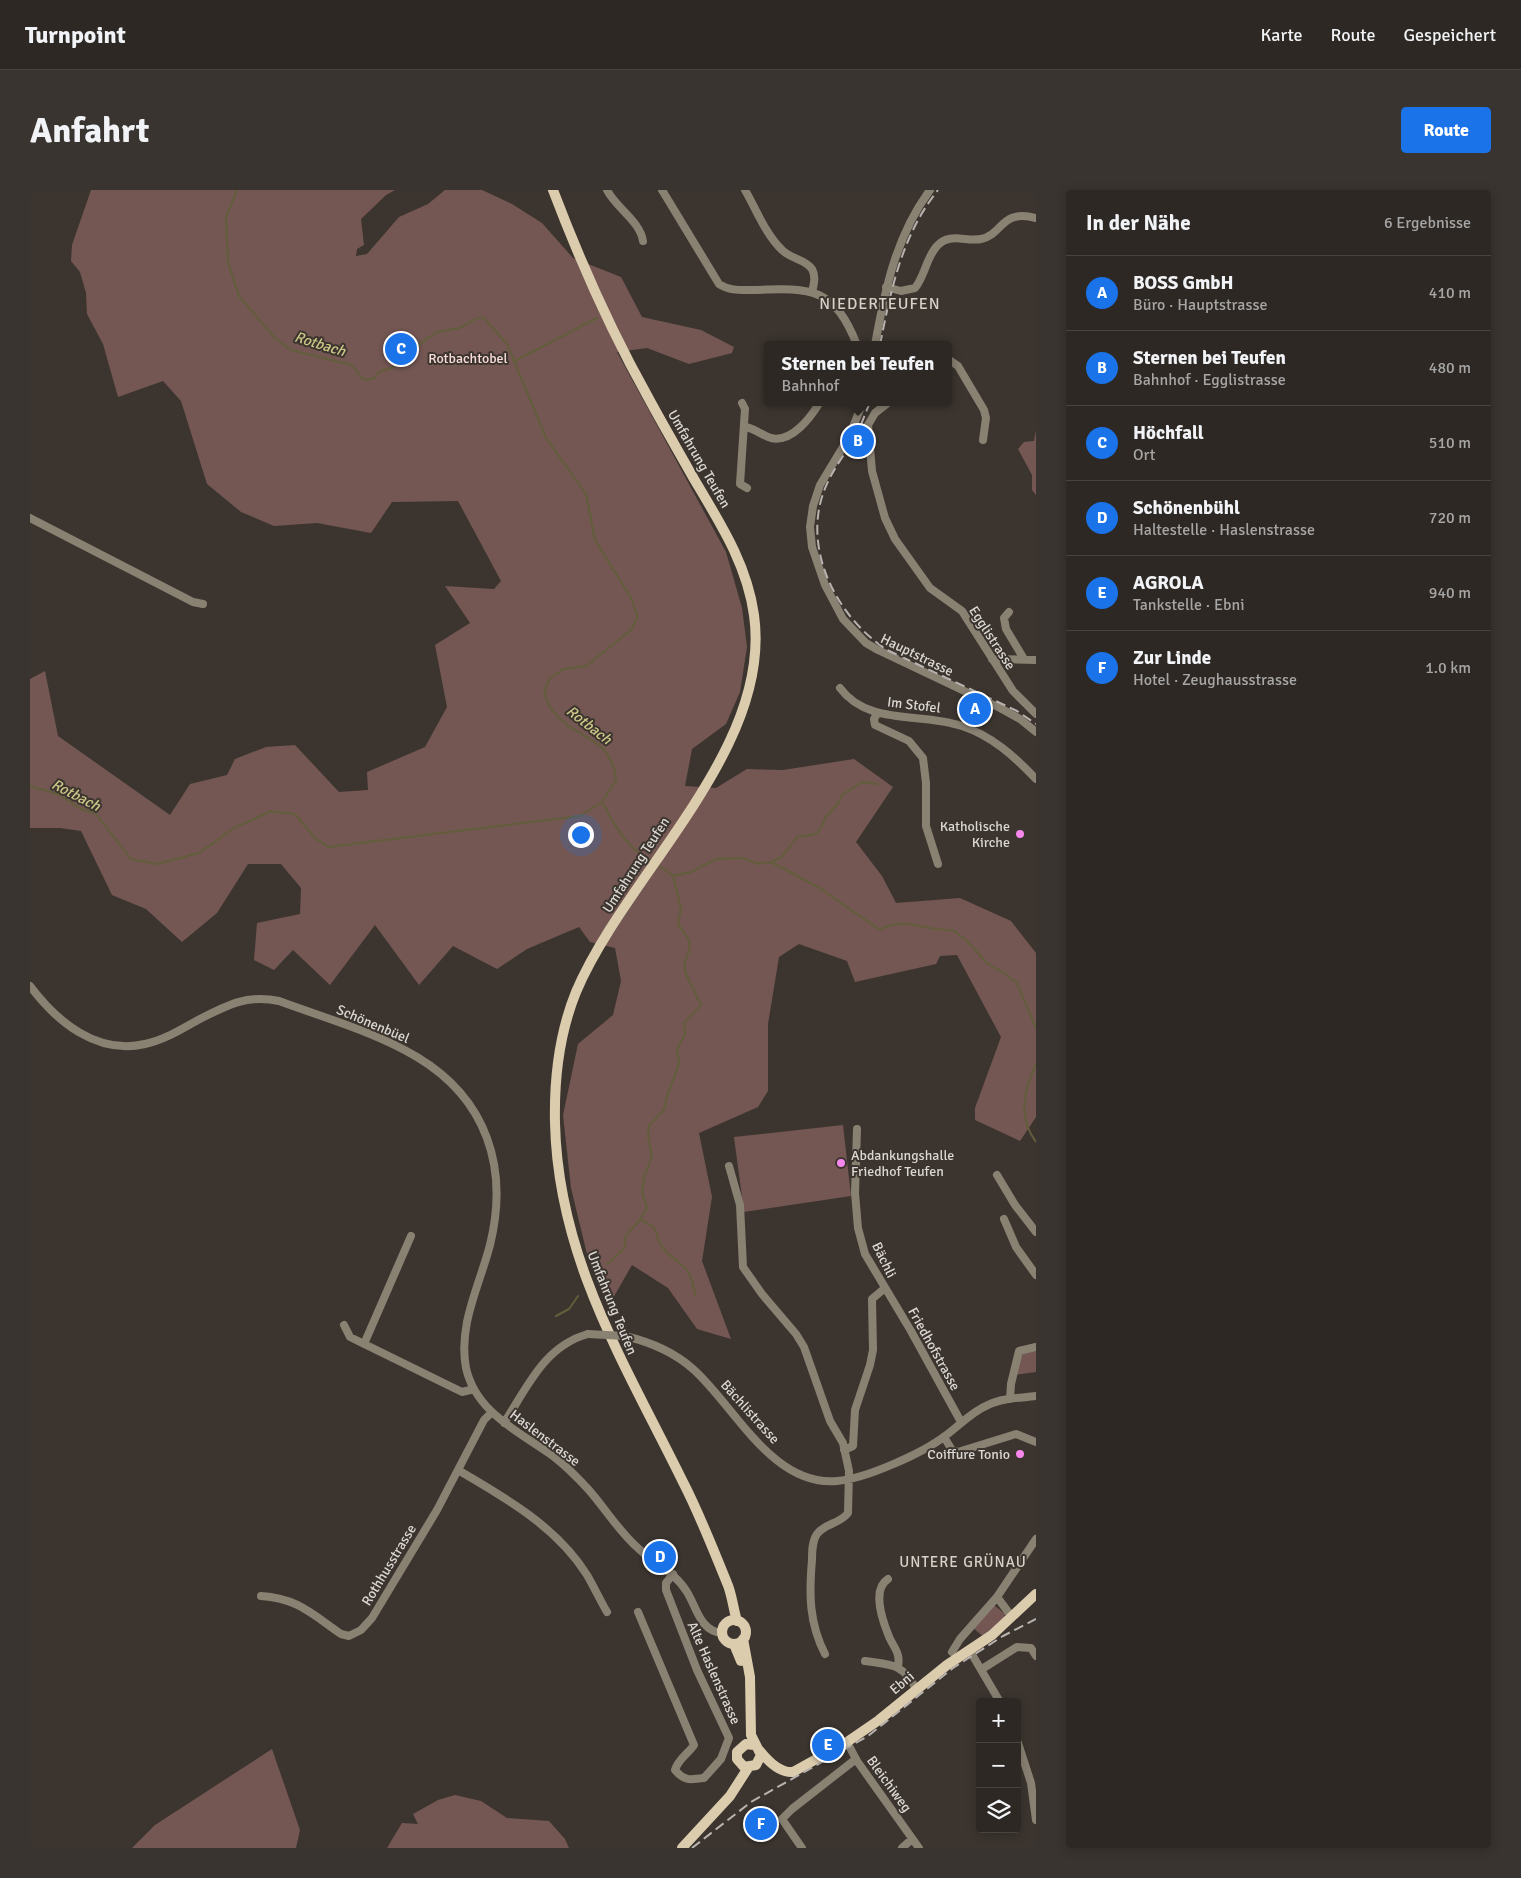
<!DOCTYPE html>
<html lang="de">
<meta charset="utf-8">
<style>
body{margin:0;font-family:Signika,sans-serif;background:#393430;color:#f1f3f6}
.controls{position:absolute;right:15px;bottom:15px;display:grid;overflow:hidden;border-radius:5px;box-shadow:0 2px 12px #0003}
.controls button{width:45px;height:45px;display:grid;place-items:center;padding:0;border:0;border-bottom:1px solid #484441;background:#2d2823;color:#f1f3f6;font:25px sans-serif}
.you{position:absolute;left:550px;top:644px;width:18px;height:18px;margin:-12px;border:4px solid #fff;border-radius:50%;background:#1a73e8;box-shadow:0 0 0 8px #1a73e833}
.badge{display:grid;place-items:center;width:32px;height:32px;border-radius:50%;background:#1a73e8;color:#fff;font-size:16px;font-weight:700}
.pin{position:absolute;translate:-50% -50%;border:2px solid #fff;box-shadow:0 1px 5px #0006}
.popup{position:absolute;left:734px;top:151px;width:188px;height:65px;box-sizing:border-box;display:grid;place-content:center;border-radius:5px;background:#2d2823;filter:drop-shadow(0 1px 4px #0005);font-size:16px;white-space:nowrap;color:#a7a6a6}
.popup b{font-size:19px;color:#f1f3f6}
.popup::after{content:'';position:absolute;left:50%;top:100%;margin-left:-10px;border:10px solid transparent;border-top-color:#2d2823}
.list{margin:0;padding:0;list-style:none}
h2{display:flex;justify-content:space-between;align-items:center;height:65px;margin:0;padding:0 20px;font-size:21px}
h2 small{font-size:16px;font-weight:400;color:#a7a6a6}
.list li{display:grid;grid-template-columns:32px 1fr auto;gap:15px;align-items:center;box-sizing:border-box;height:75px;padding:0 20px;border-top:1px solid #484441}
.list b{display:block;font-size:19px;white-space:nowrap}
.list p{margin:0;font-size:16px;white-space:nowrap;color:#a7a6a6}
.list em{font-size:16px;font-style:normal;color:#a7a6a6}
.icon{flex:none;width:28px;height:28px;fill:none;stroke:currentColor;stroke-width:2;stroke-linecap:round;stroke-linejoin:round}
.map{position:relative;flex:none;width:1006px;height:1658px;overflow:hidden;border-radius:5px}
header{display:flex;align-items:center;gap:30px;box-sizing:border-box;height:70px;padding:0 25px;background:#2d2823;border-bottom:1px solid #484441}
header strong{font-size:24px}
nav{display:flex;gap:28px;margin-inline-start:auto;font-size:18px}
.intro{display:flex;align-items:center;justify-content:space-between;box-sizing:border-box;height:120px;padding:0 30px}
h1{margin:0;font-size:35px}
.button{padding:12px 22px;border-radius:5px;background:#1a73e8;color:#fff;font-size:18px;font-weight:700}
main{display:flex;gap:30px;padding:0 30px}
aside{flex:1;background:#2d2823;border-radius:5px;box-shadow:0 2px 12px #0003}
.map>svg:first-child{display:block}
.green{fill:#745753}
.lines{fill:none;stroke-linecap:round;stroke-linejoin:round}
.stream{stroke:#625e3b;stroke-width:2}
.minor{stroke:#898273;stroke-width:8}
.major{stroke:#dcccae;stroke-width:10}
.rail{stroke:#b8b3af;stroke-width:2;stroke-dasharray:10 5;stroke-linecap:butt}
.minor-bridge{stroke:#898273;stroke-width:8}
.poi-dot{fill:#f688ed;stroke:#3c352f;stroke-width:2}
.labels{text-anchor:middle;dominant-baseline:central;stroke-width:4;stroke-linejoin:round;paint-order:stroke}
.park-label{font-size:14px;fill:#f9dcd8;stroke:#3c352f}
.street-label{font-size:14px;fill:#dbd7d3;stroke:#3c352f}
.poi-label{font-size:14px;fill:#dbd7d3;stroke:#3c352f;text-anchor:end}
.water-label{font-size:15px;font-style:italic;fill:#ccc687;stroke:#3c352f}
.neighbourhood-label{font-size:15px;letter-spacing:1px;fill:#d9d0c8;stroke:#3c352f}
.quarter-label{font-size:16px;letter-spacing:1px;fill:#d9d0c8;stroke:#3c352f}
</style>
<header>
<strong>Turnpoint</strong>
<nav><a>Karte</a><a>Route</a><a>Gespeichert</a></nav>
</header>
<div class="intro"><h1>Anfahrt</h1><a class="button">Route</a></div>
<main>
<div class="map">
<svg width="1006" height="1658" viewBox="0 0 1006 1658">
<rect width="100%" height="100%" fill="#3c352f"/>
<path class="green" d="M61 0H365L356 5 331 29 334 55 327 59 326 66 337 64 369 27 398 14 415 0H452L482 14 512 33 543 68 591 87 612 127 671 140 704 157 702 163 659 174 617 158 587 162 696 362 712 418 717 457 710 502 696 534 662 559 655 596 686 598 717 579 753 580 824 569 863 597 826 652 852 686 866 713 930 708 981 731 1006 763V927L990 951 945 930V918L971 847 927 765 910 766 906 774 825 792 817 771 769 754 749 767 738 834V901L728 917 669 943 682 1007 672 1071 701 1149 667 1139 638 1098 602 1075 579 1115 557 1064 541 998 533 925 548 854 583 825 591 791 585 758 560 752 549 737 497 759 467 779 423 756 389 795 345 735 300 795 263 760 244 780 224 770 227 733 270 724 271 698 251 674H218L187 723 152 752 116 719 82 705 51 641 30 638H0V489L15 481 28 546 140 625 160 594 197 585 205 569 236 557 265 555 309 602 338 600 337 582 395 557 417 517 405 455 440 433 415 396 464 399 471 391 428 311 362 312 341 343 287 333 244 336 211 322 177 294 151 211 133 191 88 207 73 154 57 124 56 103 50 82 41 71 42 55Z
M1006 240V305L1002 300V285L988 259 994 252 1004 251Z
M813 935 821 1006 714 1022 704 947Z
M1006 1158V1182L984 1185 990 1163Z
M964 1415 975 1424 974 1429 954 1447 943 1438Z
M242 1559 270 1640 266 1658H102L125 1635Z
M425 1605 451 1611 477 1628 519 1631 535 1649 539 1658H357L372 1633 388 1634 383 1624 408 1610Z"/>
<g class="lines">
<path class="stream" d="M485 171 567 128
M0 596 28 604 49 618 66 624 101 669 127 674 169 663 204 638 241 621 265 624 285 648 298 657 550 626 572 612 586 590C583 546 544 550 522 520 519 515 516 508 514 502L520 488 534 479 556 476 601 440 608 427 601 408 565 350 556 304 516 248 477 154 454 128H447L430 138 408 142 396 149 364 177 349 182 344 188 336 190 332 188 322 175 261 160 245 148 209 106 198 72 196 28 207 0
M572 612C585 636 596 658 621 670
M742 671 751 668 767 647 785 644 789 641 796 627 809 612 812 605 832 592 848 594
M627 674 643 686 661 682 686 669 712 668 729 674 741 672 788 697 850 740C874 725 897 742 923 740L937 751 958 774 974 783 987 793 1006 838
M643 686 651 718 648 734 659 750 660 758 654 774 656 784 671 815 654 833 655 844 647 859 649 874 636 909 634 920 619 936 618 946 622 967 614 987 612 1002 617 1018 610 1029C636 1043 621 1043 633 1058 652 1080 659 1070 665 1105
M1006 874C994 901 987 926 1006 952
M577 1074 594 1059 596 1045 610 1030
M526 1126 539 1119 548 1106"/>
<path class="minor" d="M577 0C586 18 610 31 613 51
M632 0 689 94C699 101 711 100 723 100 780 98 804 96 827 155
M715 0C726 19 736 45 752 60 761 69 775 69 782 79 786 86 784 94 782 102
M856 97 871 101 885 98C895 86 896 68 907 56 919 42 936 52 951 49 974 44 970 19 1006 28
M845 155C855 99 866 46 900 0
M918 169 928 176 954 220 956 228 953 250
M833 212 819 247 790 295 783 316 780 337 782 357 795 395 813 429 836 453 848 460 970 518 990 529 1006 542
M712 213 715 219 710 294 717 298
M838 235 842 281 855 328 865 349 900 398 932 421 983 501 1006 524
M838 235 845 223 859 212
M715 237C724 238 731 245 741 248 762 253 781 227 790 212
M0 328 163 412 173 414
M979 422 974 428 976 439 994 469
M962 469 1006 470
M810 498C838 536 891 522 932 536 962 546 984 566 1006 589
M847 524 844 529 845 535 879 551 893 568 896 593V636L908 674
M0 796C27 832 67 865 115 854 135 850 153 838 170 829 197 815 218 804 249 811 295 828 345 842 387 867 457 909 479 978 460 1055 449 1097 428 1135 436 1178 446 1223 490 1242 523 1266 536 1276 547 1287 558 1299 575 1318 589 1342 609 1359 626 1375 645 1382 657 1402 667 1418 670 1441 692 1443
M827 939 825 1003 828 1038 835 1064 881 1141 931 1232
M699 976 710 1015 713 1077 732 1104 766 1144 774 1157 800 1231 813 1253 819 1281 818 1323C810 1334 795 1333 787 1344 782 1351 782 1362 782 1370 779 1404 779 1433 795 1464
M967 985 985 1015 1006 1042
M974 1029 986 1057 1006 1085
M314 1135 320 1147 432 1202 444 1199
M595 1146C620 1152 643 1161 663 1179 704 1215 742 1297 807 1291 835 1289 893 1263 915 1246 929 1236 941 1222 958 1215 972 1208 990 1208 1006 1206
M334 1154 381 1046
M980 1209 981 1194 989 1161 1006 1157
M474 1233C497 1198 514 1156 558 1144
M914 1247 922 1260 928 1262 986 1244 1006 1252
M814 1260 823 1256 825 1220 840 1175 843 1160 842 1109 855 1098
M428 1280C476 1308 527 1337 557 1385 564 1397 570 1410 577 1422
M858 1389C842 1399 852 1429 858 1444 862 1456 871 1462 868 1476
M231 1406C267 1408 282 1424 311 1444L319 1446 331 1440 342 1428 407 1320 454 1230 462 1222
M608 1422 664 1555C658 1564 648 1569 645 1580 654 1591 660 1590 674 1588L691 1569 699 1548 667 1480 636 1400V1393L643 1384
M982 1427 967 1407 1006 1349
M940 1461 970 1512
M922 1462 930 1449 967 1407
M835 1471C861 1475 873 1473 886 1499
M952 1479 987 1457 1001 1458 1006 1466
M987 1550 1001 1593 1006 1630
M817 1552 827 1571 889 1658
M772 1658 752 1629 762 1619 826 1569
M872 1658 882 1649"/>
<path class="major" d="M523 0C550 71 581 141 618 207 633 235 649 262 664 289 690 333 717 374 724 425 743 559 596 684 546 802 529 844 524 888 525 933 528 1068 595 1174 653 1292 670 1325 683 1359 697 1393 702 1404 703 1418 707 1431
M692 1442a12 12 0 1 1 24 0a12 12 0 1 1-24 0Z
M713 1449 720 1487 721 1545 731 1565 726 1575 714 1577 707 1569V1562L716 1554 724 1555
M704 1454 711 1471
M730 1561C738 1571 750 1583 763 1582L817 1552 849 1530 917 1475 962 1445 1006 1404
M652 1658 700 1606 718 1578"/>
<path class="rail" d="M850 155C861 99 872 45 908 0
M840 212C835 224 831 236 825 248 814 265 801 282 794 301 772 360 807 427 857 460L987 521 1006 534
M662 1658 721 1612 838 1546 923 1478 973 1446 1006 1429"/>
<path class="minor-bridge" d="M558 1144 595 1146"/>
</g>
<g class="poi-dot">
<circle cx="990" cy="644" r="5"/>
<circle cx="811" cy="973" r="5"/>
<circle cx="990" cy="1264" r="5"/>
</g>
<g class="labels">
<g class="park-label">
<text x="438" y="168">Rotbachtobel</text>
</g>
<g class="street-label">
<text transform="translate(669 269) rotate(60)">Umfahrung Teufen</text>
<text transform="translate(962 448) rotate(57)">Egglistrasse</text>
<text transform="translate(887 465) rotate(26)">Hauptstrasse</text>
<text transform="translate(884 515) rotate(7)">Im Stofel</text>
<text transform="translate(606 675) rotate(-57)">Umfahrung Teufen</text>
<text transform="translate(343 834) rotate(23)">Schönenbüel</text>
<text transform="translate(854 1070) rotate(64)">Bächli</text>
<text transform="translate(582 1113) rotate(68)">Umfahrung Teufen</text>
<text transform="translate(904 1159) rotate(61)">Friedhofstrasse</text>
<text transform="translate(720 1222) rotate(48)">Bächlistrasse</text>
<text transform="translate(515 1248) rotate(37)">Haslenstrasse</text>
<text transform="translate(359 1375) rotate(-59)">Rothhusstrasse</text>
<text transform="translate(684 1483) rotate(66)">Alte Haslenstrasse</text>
<text transform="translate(872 1493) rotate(-40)">Ebni</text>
<text transform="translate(859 1594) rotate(54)">Bleichiweg</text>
</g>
<g class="poi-label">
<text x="980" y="636">Katholische<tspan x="980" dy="16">Kirche</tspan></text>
<text x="821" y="965" text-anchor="start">Abdankungshalle<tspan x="821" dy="16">Friedhof Teufen</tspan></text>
<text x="980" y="1264">Coiffure Tonio</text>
</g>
<g class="water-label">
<text transform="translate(290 154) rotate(17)">Rotbach</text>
<text transform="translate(559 535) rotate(38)">Rotbach</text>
<text transform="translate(46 605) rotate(27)">Rotbach</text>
</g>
<g class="neighbourhood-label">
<text x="933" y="1372">UNTERE GRÜNAU</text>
</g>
<g class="quarter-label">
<text x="850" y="114">NIEDERTEUFEN</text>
</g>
</g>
</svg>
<div class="controls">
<button>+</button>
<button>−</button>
<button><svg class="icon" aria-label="layers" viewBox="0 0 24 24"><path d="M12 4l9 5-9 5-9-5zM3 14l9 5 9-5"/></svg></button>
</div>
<div class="you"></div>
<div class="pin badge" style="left:945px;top:519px">A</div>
<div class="pin badge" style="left:828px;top:251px">B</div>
<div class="popup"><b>Sternen bei Teufen</b>Bahnhof</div>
<div class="pin badge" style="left:371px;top:159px">C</div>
<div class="pin badge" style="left:630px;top:1367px">D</div>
<div class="pin badge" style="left:798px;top:1555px">E</div>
<div class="pin badge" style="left:731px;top:1634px">F</div>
</div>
<aside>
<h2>In der Nähe<small>6 Ergebnisse</small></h2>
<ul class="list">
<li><span class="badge">A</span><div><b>BOSS GmbH</b><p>Büro · Hauptstrasse</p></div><em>410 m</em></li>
<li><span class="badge">B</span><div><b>Sternen bei Teufen</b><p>Bahnhof · Egglistrasse</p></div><em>480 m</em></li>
<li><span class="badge">C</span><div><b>Höchfall</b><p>Ort</p></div><em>510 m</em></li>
<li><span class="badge">D</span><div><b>Schönenbühl</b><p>Haltestelle · Haslenstrasse</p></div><em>720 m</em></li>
<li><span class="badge">E</span><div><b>AGROLA</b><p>Tankstelle · Ebni</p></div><em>940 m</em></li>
<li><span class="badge">F</span><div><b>Zur Linde</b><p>Hotel · Zeughausstrasse</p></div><em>1.0 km</em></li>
</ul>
</aside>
</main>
